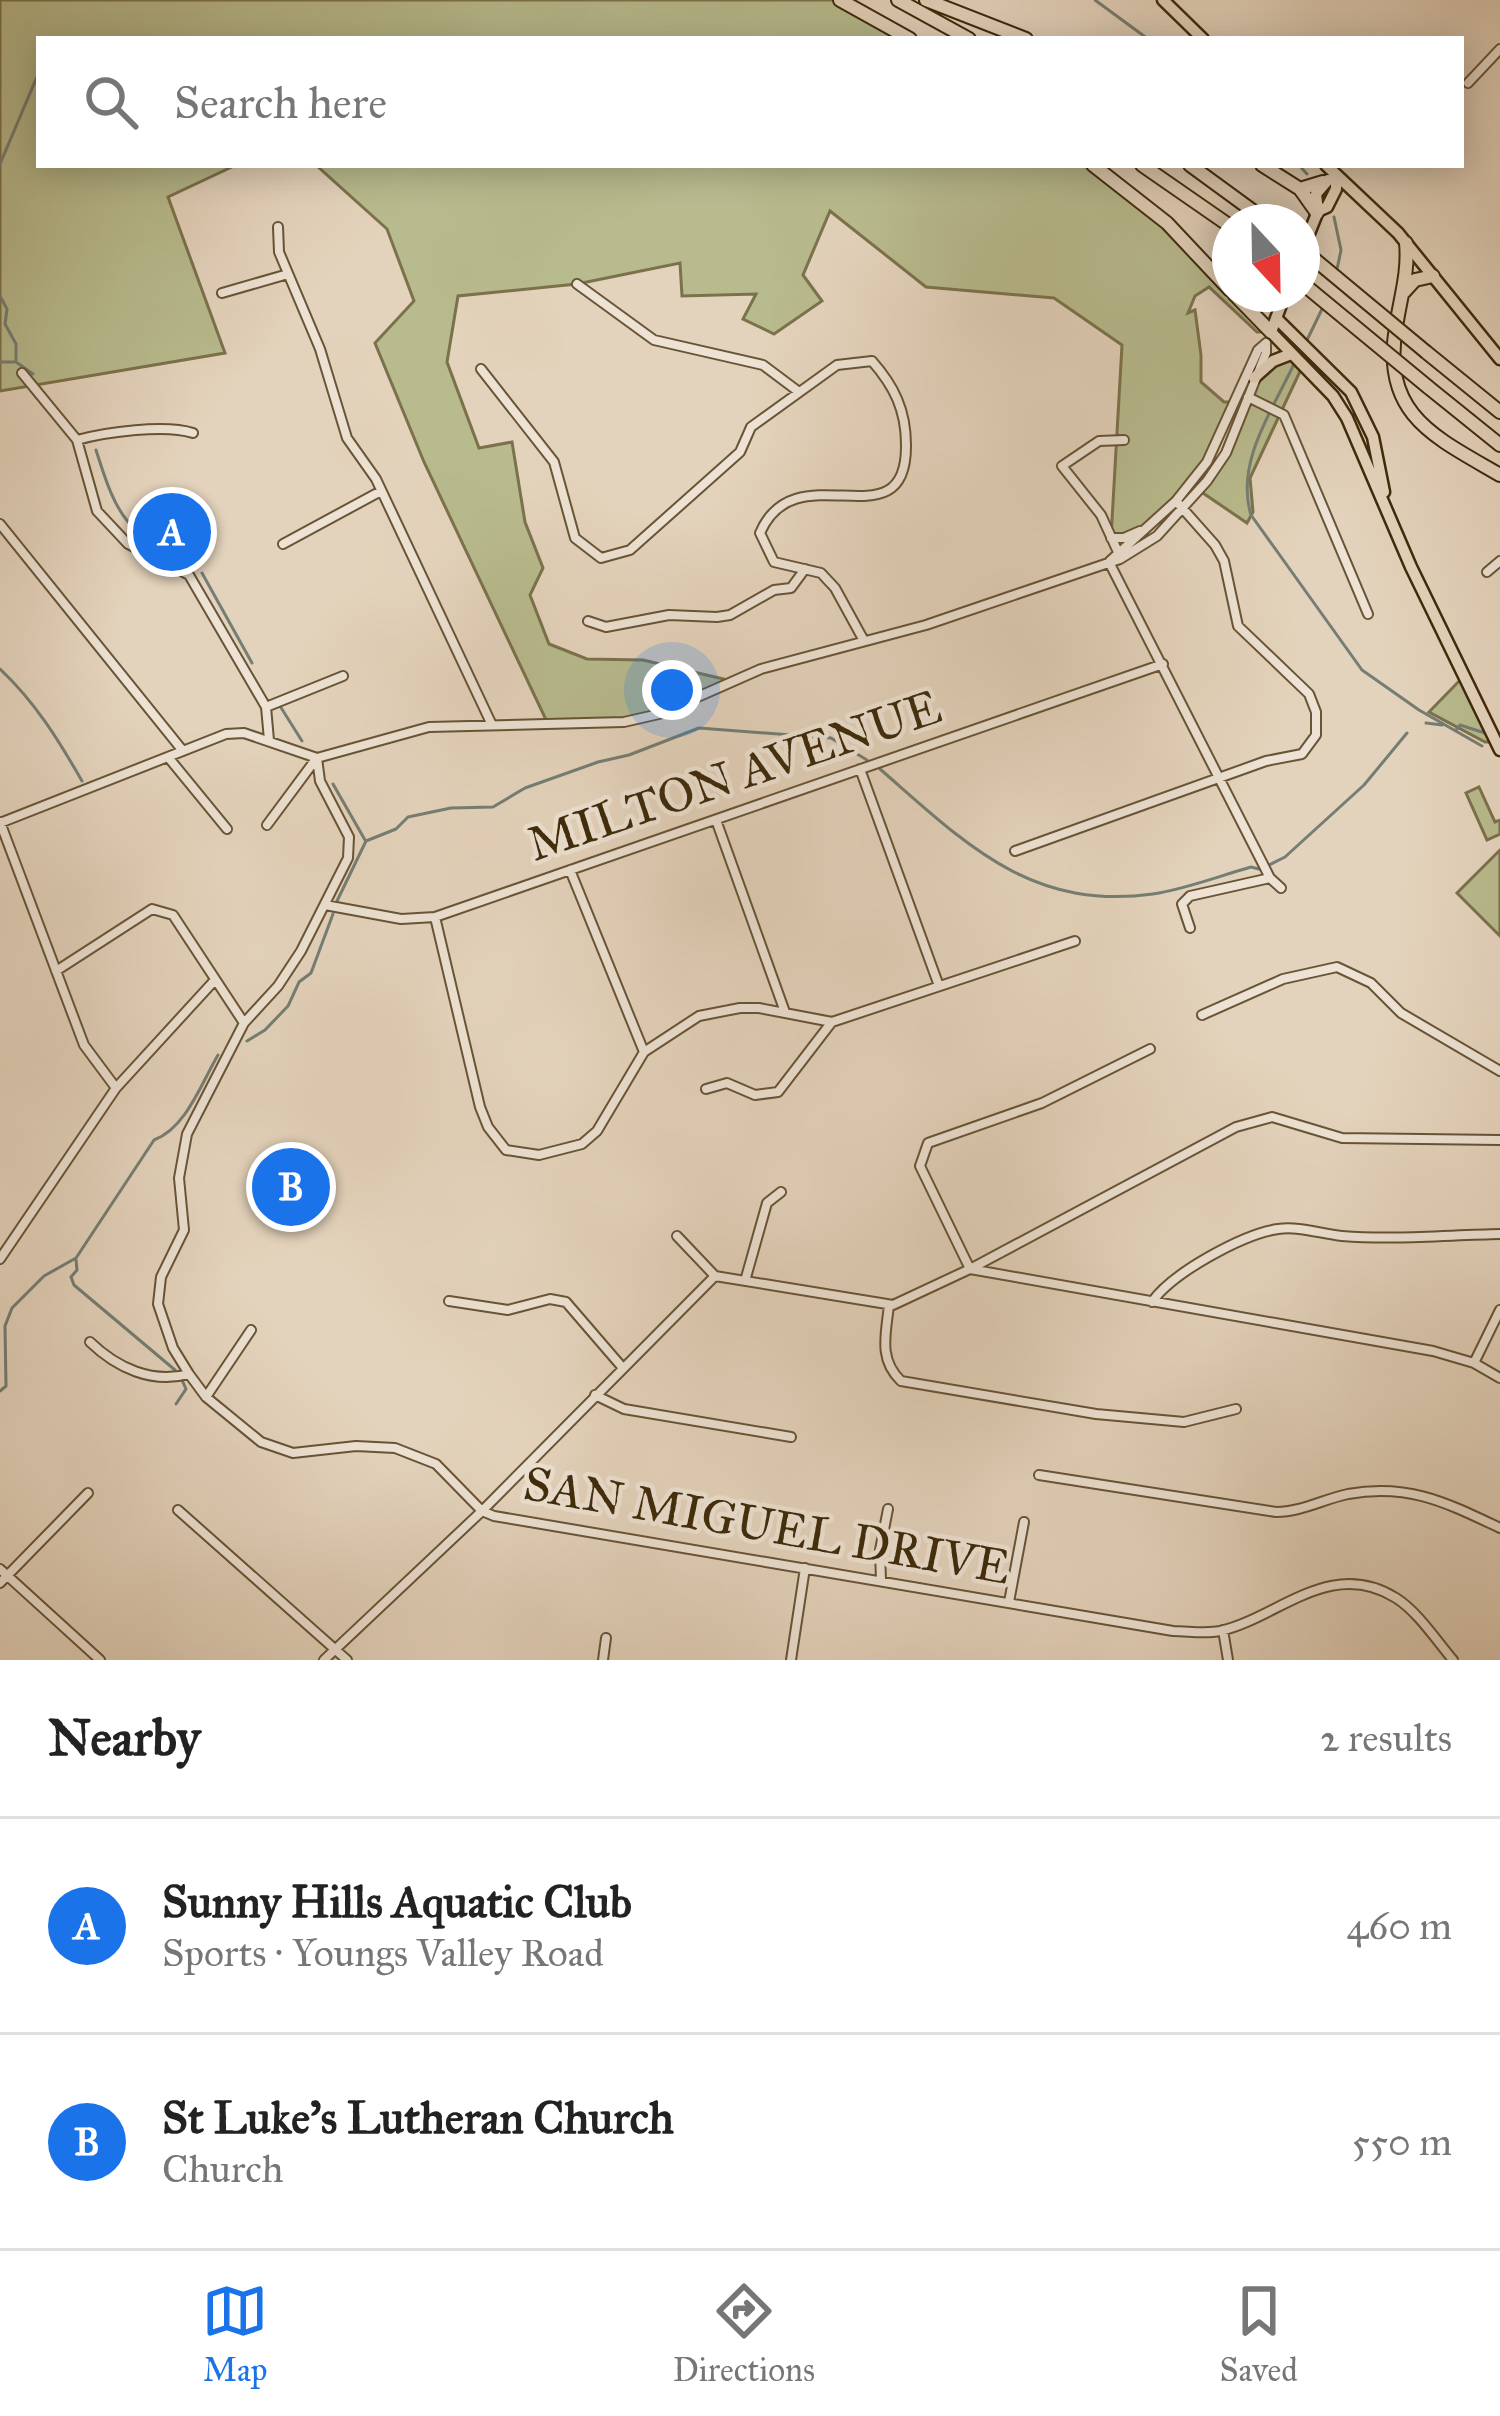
<!DOCTYPE html>
<meta charset="utf-8">
<style>
body{margin:0;font-family:"IM FELL Great Primer",serif;background:#f6f6f6;color:#222}
.compass{position:absolute;left:1212px;top:204px;width:108px;height:108px;border-radius:50%;background:#fff;box-shadow:0 6px 30px #0003;rotate:158deg}
.you{position:absolute;left:672px;top:690px;width:42px;height:42px;margin:-30px;border:9px solid #fff;border-radius:50%;background:#1a73e8;box-shadow:0 0 0 18px #1a73e833}
.badge{display:grid;place-items:center;width:78px;height:78px;border-radius:50%;background:#1a73e8;color:#fff;font-size:39px;font-weight:700}
.pin{position:absolute;translate:-50% -50%;border:6px solid #fff;box-shadow:0 3px 12px #0006}
.list{margin:0;padding:0;list-style:none}
h2{display:flex;justify-content:space-between;align-items:center;height:156px;margin:0;padding:0 48px;font-size:51px}
h2 small{font-size:39px;font-weight:400;color:#767676}
.list li{display:grid;grid-template-columns:78px 1fr auto;gap:36px;align-items:center;box-sizing:border-box;height:216px;padding:0 48px;border-top:3px solid #e0e0e0}
.list b{display:block;font-size:45px;white-space:nowrap}
.list p{margin:0;font-size:39px;white-space:nowrap;color:#767676}
.list em{font-size:39px;font-style:normal;color:#767676}
.icon{flex:none;width:66px;height:66px;fill:none;stroke:currentColor;stroke-width:2;stroke-linecap:round;stroke-linejoin:round}
.map{position:relative;flex:none;width:1500px;height:1660px;overflow:hidden}
.search{position:absolute;background:#fff;box-shadow:0 6px 30px #0003;left:36px;right:36px;top:36px;height:132px;display:flex;align-items:center;gap:30px;box-sizing:border-box;padding:0 42px;border-radius:0px;color:#767676;font-size:45px}
.sheet{height:588px;background:#fff}
nav{display:flex;justify-content:space-around;align-items:center;box-sizing:border-box;height:168px;border-top:3px solid #e0e0e0;background:#fff;font-size:33px;color:#767676}
nav a{display:grid;justify-items:center;gap:6px}
nav .on{color:#1a73e8}
.map>svg:first-child{display:block}
.green{fill:#b8bb8e;stroke:#7b724c;stroke-width:3}
.lines{fill:none;stroke-linecap:round;stroke-linejoin:round}
.stream{stroke:#757e74;stroke-width:3}
.minor-casing{stroke:#685436;stroke-width:12}
.major-casing{stroke:#3e2a0a;stroke-width:15}
.highway-casing{stroke:#3e2a0a;stroke-width:16}
.minor{stroke:#ede2d3;stroke-width:8}
.major{stroke:#e4d3bc;stroke-width:10}
.highway{stroke:#e4d3bc;stroke-width:12}
.highway-bridge-casing{stroke:#3e2a0a;stroke-width:16;stroke-linecap:butt}
.highway-bridge{stroke:#e4d3bc;stroke-width:12}
.labels{text-anchor:middle;dominant-baseline:central;stroke-width:9;stroke-linejoin:round;paint-order:stroke}
.street-label{font-size:48px;fill:#3e2a0a;stroke:#ede2d3}
</style>
<div class="map">
<svg width="1500" height="1660" viewBox="0 0 1500 1660">
<rect width="100%" height="100%" fill="#e4d3bc"/>
<filter id="stains"><feTurbulence type="fractalNoise" baseFrequency=".00167" numOctaves="4"/><feColorMatrix values="0 0 0 0 .2 0 0 0 0 .09 0 0 0 0 .02 0 0 0 .5 -.17"/></filter>
<radialGradient id="worn" r=".72"><stop offset=".6" stop-color="#630" stop-opacity="0"/><stop offset="1" stop-color="#630" stop-opacity=".3"/></radialGradient>
<path class="green" d="M0 0H840L910 39H39V165H236L168 197 225 353 0 391Z
M316 165H1093L1127 188 1271 332H1257L1209 287 1195 296 1188 313 1195 310 1201 355V382L1224 402H1235L1207 462 1147 528 1111 538 1122 345 1054 298 926 287 830 211 803 275 822 301 774 334 743 319 756 294 682 296 680 263 577 284 458 296 447 362 479 448 512 442 525 522 543 568 530 595 549 644 587 659 643 660 732 681 691 702 624 722 548 724 424 462 375 343 414 301 387 229Z
M1291 354 1303 365 1250 478 1253 512 1247 523 1200 491 1226 453 1254 378Z
M178 499 205 529 207 539 180 563 133 536Z
M1464 676 1496 742H1485L1429 712Z
M1479 787 1495 822 1500 820V834L1487 840 1466 793Z
M1500 850V936L1457 893Z"/>
<g class="lines">
<path class="stream" d="M1095 0 1148 39
M0 164 39 72
M1299 165 1307 174
M1334 217 1341 250 1336 274
M0 296 7 309 5 324 16 344V362L33 374
M1307 340 1324 305
M0 362H16
M1294 364C1272 411 1235 463 1251 515L1362 670 1419 710 1482 746
M96 450C118 520 126 532 193 564
M202 573 252 663
M0 669C35 702 58 739 82 781
M280 706 302 741
M1426 723 1442 725
M1456 730 1460 725 1485 733
M880 769C965 843 1030 911 1153 894 1186 889 1219 876 1251 867L1259 869
M333 784 365 840
M1269 865 1285 857 1364 785 1407 733
M337 901 366 841 396 829 408 817 451 808 493 807 525 788 598 762 629 755 699 728 831 738 867 760
M247 1041 265 1030 288 1006 299 982 311 973 333 914
M76 1260 77 1270 71 1277 74 1285 175 1370
M0 1391 6 1386 5 1326 12 1308 44 1276 76 1258 154 1140C186 1128 201 1084 218 1055
M176 1404 186 1389 182 1380"/>
<g class="minor-casing">
<path id="minor" d="M1468 83 1500 49
M278 227 279 252 320 349 347 438 376 479 492 725
M577 284 654 340 763 365 799 392
M222 293 288 274
M481 369 554 462 575 538 601 558 630 550 740 452 751 427 837 365 872 361C894 386 906 410 906 445 907 547 796 449 760 533L774 562 821 573 835 588 863 639
M22 373 77 440 97 511 128 544 189 575 266 707 269 740
M1248 397 1284 415 1368 614
M77 440C106 432 165 424 193 433
M0 524 183 751
M1111 538H1124L1140 531
M283 544 381 491
M1118 552 1101 515 1062 466 1099 441 1124 440
M1110 561 1176 501 1207 462 1258 350 1266 343
M1109 562 1270 878 1281 888
M1487 572 1500 561
M588 621 606 627 669 615 717 617 730 615 774 590 791 588 805 569
M266 707 343 676
M168 757 227 829
M317 758 320 781 349 837 348 858 301 951 278 986 244 1023 187 1134 179 1178 184 1230 161 1277 158 1304 173 1348 189 1374 206 1397 261 1442 293 1453 356 1446 395 1448 436 1464 482 1511 494 1516 1173 1631C1188 1631 1205 1634 1220 1631 1278 1618 1330 1557 1396 1598 1418 1612 1436 1640 1453 1660
M860 769 939 986
M716 820 785 1012
M0 822 84 1045 116 1088
M0 823 226 734 244 733 317 758 429 727 624 722 659 714 761 669 926 625 1120 559 1157 536 1207 481 1226 453 1266 353V345
M267 825 316 759
M1015 851 1266 761 1302 754 1316 735V712L1309 694 1238 626 1224 561 1215 545 1176 501
M570 870 644 1052
M325 905 401 919 435 917 1163 664
M435 917 480 1107 488 1127 506 1150 539 1155 582 1144 597 1131 644 1052 699 1016 740 1008H759L832 1022 1075 941
M1190 928 1182 904 1190 896 1270 878
M56 971 152 909 173 915 244 1023
M1202 1015 1283 979 1337 967 1371 983 1401 1013 1500 1071
M1150 1049 1042 1103 928 1143 920 1166 970 1269 1236 1127 1272 1117 1342 1138 1500 1140
M706 1089 727 1083 755 1095 778 1092 831 1023
M677 1236 715 1276
M0 1259 116 1088 214 981
M715 1276 893 1305 970 1269 1433 1351 1474 1363 1500 1378
M745 1281 767 1203 781 1192
M449 1301 508 1310 550 1299 566 1302 622 1367
M1152 1302C1172 1273 1243 1234 1278 1229 1300 1226 1321 1234 1342 1236 1394 1240 1448 1235 1500 1234
M889 1305C886 1334 878 1359 901 1381L1096 1414 1184 1422 1236 1409
M90 1342C117 1368 152 1384 189 1374
M1474 1363 1500 1310
M595 1395 624 1409 791 1437
M206 1397 251 1330
M1039 1475 1276 1512C1301 1512 1324 1499 1348 1494 1409 1483 1447 1503 1500 1528
M178 1510 347 1660
M0 1569 100 1660
M881 1581 880 1550 888 1509
M0 1583 88 1493
M1009 1602 1024 1522
M1223 1630 1228 1660
M324 1660 482 1511 715 1276
M603 1660 606 1638
M791 1660 805 1568"/>
</g>
<g class="major-casing">
<path id="major" d="M1163 0 1203 39
M1326 165 1398 233 1500 359
M1318 211 1327 207 1336 189V175
M1302 251 1318 211 1316 194 1328 180
M1285 294 1271 332 1333 396 1347 418 1411 567 1500 750
M1276 318 1351 392 1373 437 1384 492
M1254 378 1273 361 1291 354"/>
</g>
<g class="highway-casing">
<path id="highway" d="M840 0 910 39
M898 0 969 39
M926 0 1026 39
M1093 165 1167 223 1230 290
M1142 165 1230 226
M1190 165 1268 222
M1262 165 1300 189 1317 213
M1300 189 1323 182
M1406 243C1409 272 1400 299 1396 327 1381 415 1435 437 1500 475
M1404 292 1415 280 1433 276
M1234 294 1271 332
M1426 352 1500 412
M1428 387 1500 445"/>
</g>
<use href="#minor" class="minor"/>
<use href="#major" class="major"/>
<use href="#highway" class="highway"/>
<g class="highway-bridge-casing">
<path id="highway-bridge" d="M1302 249 1426 352
M1302 283 1428 387"/>
</g>
<use href="#highway-bridge" class="highway-bridge"/>
</g>
<g class="labels">
<g class="street-label">
<text transform="translate(734 775) rotate(-19)">MILTON AVENUE</text>
<text transform="translate(767 1525) rotate(10)">SAN MIGUEL DRIVE</text>
</g>
</g>
<rect width="100%" height="100%" filter="url(#stains)"/>
<rect width="100%" height="100%" fill="url(#worn)"/>
</svg>
<svg class="compass" viewBox="-18 -18 36 36"><path d="M0-13l5 13h-10z" fill="#e53935"/><path d="M0 13l5-13h-10z" fill="#767676"/></svg>
<div class="you"></div>
<div class="pin badge" style="left:172px;top:532px">A</div>
<div class="pin badge" style="left:291px;top:1187px">B</div>
<div class="search"><svg class="icon" aria-label="search" viewBox="0 0 24 24"><circle cx="10" cy="10" r="6"/><path d="M15 15l6 6"/></svg>Search here</div>
</div>
<section class="sheet">
<h2>Nearby<small>2 results</small></h2>
<ul class="list">
<li><span class="badge">A</span><div><b>Sunny Hills Aquatic Club</b><p>Sports · Youngs Valley Road</p></div><em>460 m</em></li>
<li><span class="badge">B</span><div><b>St Luke's Lutheran Church</b><p>Church</p></div><em>550 m</em></li>
</ul>
</section>
<nav>
<a class="on"><svg class="icon" aria-label="map" viewBox="0 0 24 24"><path d="M3 6l6-2 6 2 6-2v14l-6 2-6-2-6 2zM9 4v14M15 6v14"/></svg>Map</a>
<a><svg class="icon" aria-label="directions" viewBox="0 0 24 24"><path d="M12 3l9 9-9 9-9-9zM9 14v-3h6M13 9l2 2-2 2"/></svg>Directions</a>
<a><svg class="icon" aria-label="saved" viewBox="0 0 24 24"><path d="M7 4h10v16l-5-4-5 4z"/></svg>Saved</a>
</nav>
